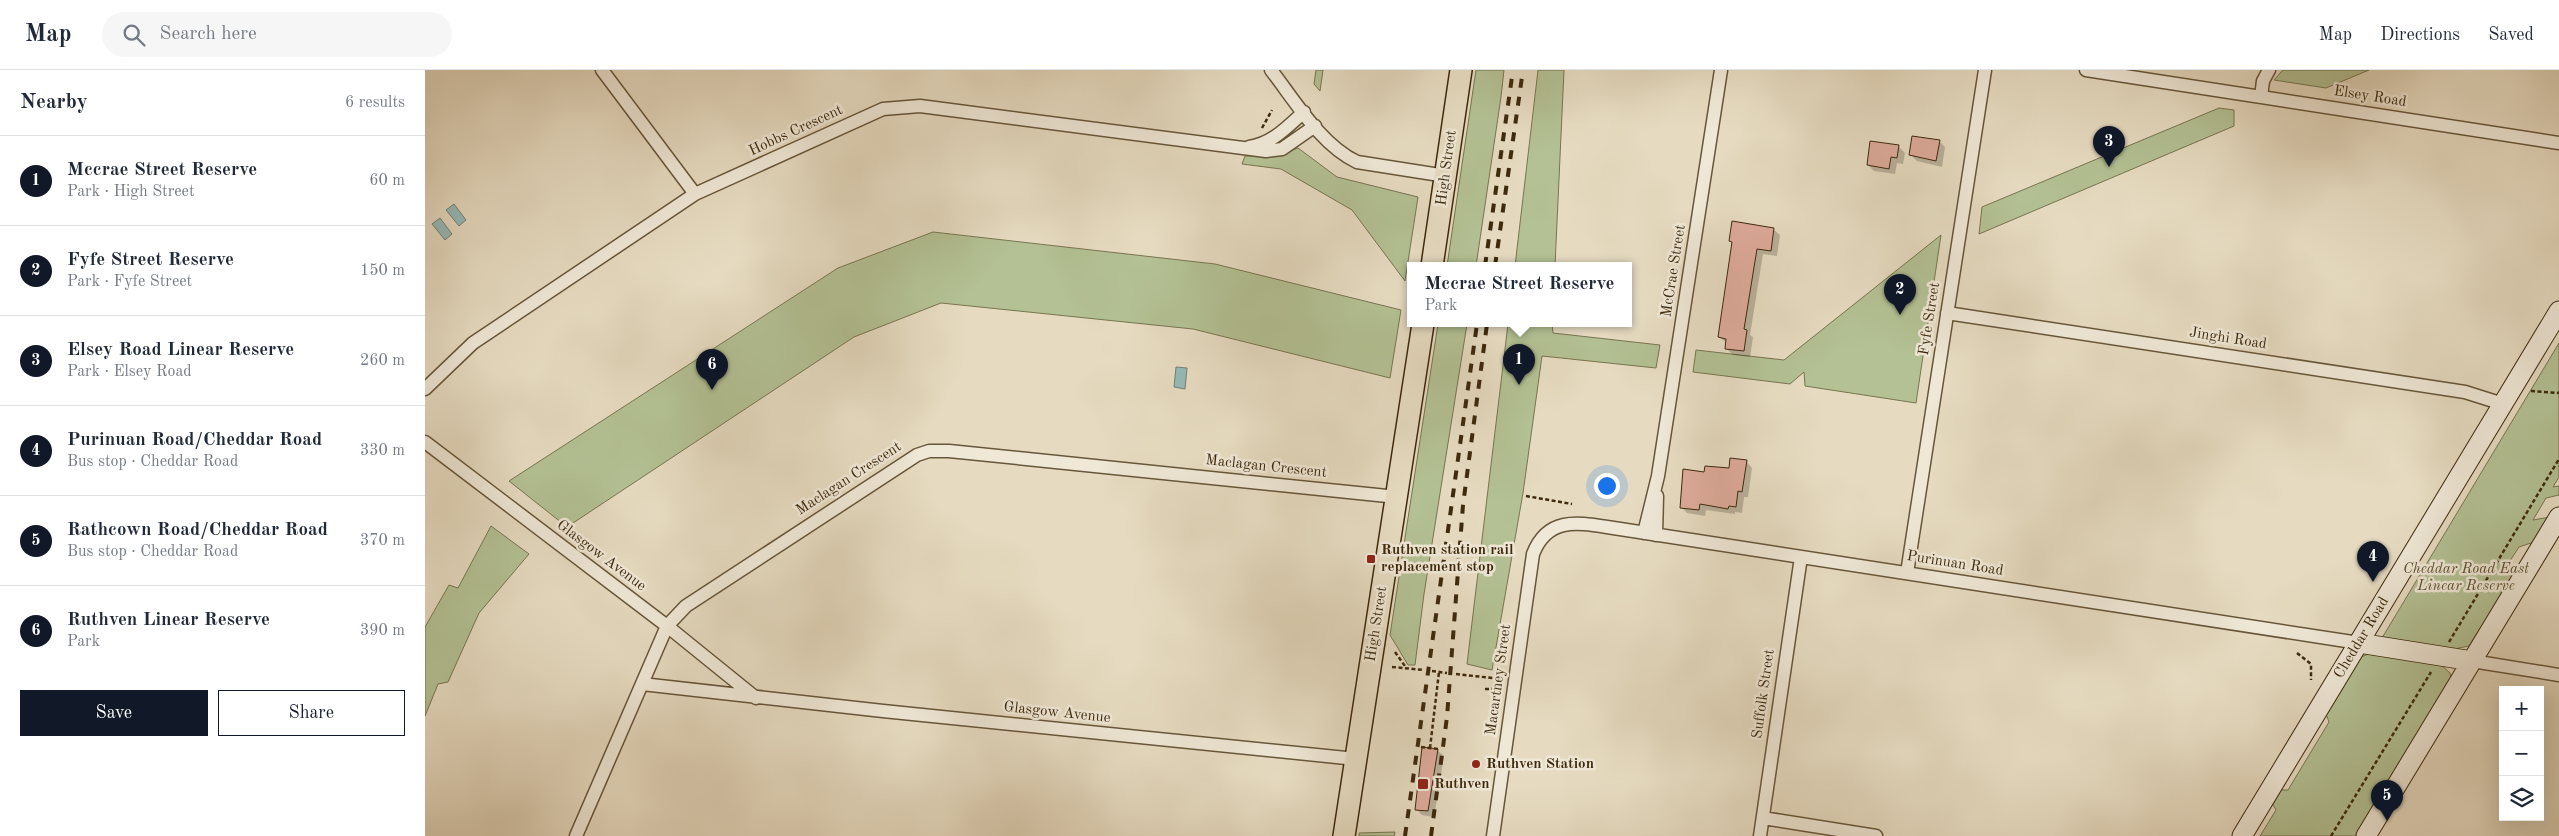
<!DOCTYPE html>
<meta charset="utf-8">
<style>
body{margin:0;font-family:"Old Standard TT",serif;background:#f6f6f7;color:#1f2937}
.controls{position:absolute;right:15px;bottom:15px;display:grid;overflow:hidden;border-radius:0px;box-shadow:0 5px 20px #0002}
.controls button{width:45px;height:45px;display:grid;place-items:center;padding:0;border:0;border-bottom:1px solid #e0e1e3;background:#fff;color:#1f2937;font:25px sans-serif}
.you{position:absolute;left:1181px;top:415px;width:18px;height:18px;margin:-12px;border:4px solid #fff;border-radius:50%;background:#1a73e8;box-shadow:0 0 0 8px #1a73e833}
.badge{display:grid;place-items:center;width:32px;height:32px;border-radius:50%;background:#111827;color:#fff;font-size:16px;font-weight:700}
.pin{position:absolute;translate:-50% -41px;filter:drop-shadow(0 1px 2px #0008)}
.pin::after{content:'';position:absolute;top:26px;width:18px;height:15px;background:inherit;clip-path:polygon(0 0,100% 0,50% 100%)}
.popup{position:absolute;left:982px;top:192px;width:225px;height:65px;box-sizing:border-box;display:grid;place-content:center;border-radius:0px;background:#fff;filter:drop-shadow(0 1px 4px #0005);font-size:16px;white-space:nowrap;color:#747a83}
.popup b{font-size:19px;color:#1f2937}
.popup::after{content:'';position:absolute;left:50%;top:100%;margin-left:-10px;border:10px solid transparent;border-top-color:#fff}
.list{margin:0;padding:0;list-style:none}
h2{display:flex;justify-content:space-between;align-items:center;height:65px;margin:0;padding:0 20px;font-size:21px}
h2 small{font-size:16px;font-weight:400;color:#747a83}
.list li{display:grid;grid-template-columns:32px 1fr auto;gap:15px;align-items:center;box-sizing:border-box;height:90px;padding:0 20px;border-top:1px solid #e0e1e3}
.list b{display:block;font-size:19px;white-space:nowrap}
.list p{margin:0;font-size:16px;white-space:nowrap;color:#747a83}
.list em{font-size:16px;font-style:normal;color:#747a83}
.actions{display:flex;gap:10px;padding:15px 20px}
.actions a{flex:1;padding:11px 0;border:1px solid #111827;border-radius:0px;text-align:center;font-size:18px;color:#111827}
.actions .main{background:#111827;color:#fff}
.icon{flex:none;width:28px;height:28px;fill:none;stroke:currentColor;stroke-width:2;stroke-linecap:round;stroke-linejoin:round}
.map{position:relative;flex:none;width:2134px;height:766px;overflow:hidden}
header{display:flex;align-items:center;gap:30px;box-sizing:border-box;height:70px;padding:0 25px;background:#fff;border-bottom:1px solid #e0e1e3}
header strong{font-size:24px}
nav{display:flex;gap:28px;margin-inline-start:auto;font-size:18px}
.search{width:350px;height:45px;background:#f6f6f7;display:flex;align-items:center;gap:12px;box-sizing:border-box;padding:0 18px;border-radius:28px;color:#747a83;font-size:19px}
main{display:flex}
aside{flex:1;background:#fff}
.map>svg:first-child{display:block}
.green{fill:#b3c194;stroke:#787550}
.water{fill:#97bab9;stroke:#738074}
.shadow{fill:#0003}
.building{fill:#ddaa9a;stroke:#3d290c}
.lines{fill:none;stroke-linecap:round;stroke-linejoin:round}
.street-casing{stroke:#675639;stroke-width:15}
.secondary-casing{stroke:#3d290c;stroke-width:21}
.primary-casing{stroke:#3d290c;stroke-width:24}
.path{stroke:#3d290c;stroke-width:2.5;stroke-dasharray:4 2.5;stroke-linecap:butt}
.street{stroke:#efe8d7;stroke-width:12}
.secondary{stroke:#efe8d7;stroke-width:19}
.primary{stroke:#e6dbc1;stroke-width:21}
.rail{stroke:#3d290c;stroke-width:4;stroke-dasharray:9 9;stroke-linecap:butt}
.poi-dot{fill:#8f2418;stroke:#efe8d7;stroke-width:2}
.labels{text-anchor:middle;dominant-baseline:central;stroke-width:5;stroke-linejoin:round;paint-order:stroke}
.street-label{font-size:15px;fill:#3d290c;stroke:#efe8d7}
.poi-label{font-size:15px;font-weight:bold;fill:#3d290c;stroke:#efe8d7;text-anchor:start}
.park-label{font-size:15px;font-style:italic;fill:#5a4f2e;stroke:#efe8d7}
</style>
<header>
<strong>Map</strong>
<div class="search"><svg class="icon" aria-label="search" viewBox="0 0 24 24"><circle cx="10" cy="10" r="6"/><path d="M15 15l6 6"/></svg>Search here</div>
<nav><a>Map</a><a>Directions</a><a>Saved</a></nav>
</header>
<main>
<aside>
<h2>Nearby<small>6 results</small></h2>
<ul class="list">
<li><span class="badge">1</span><div><b>Mccrae Street Reserve</b><p>Park · High Street</p></div><em>60 m</em></li>
<li><span class="badge">2</span><div><b>Fyfe Street Reserve</b><p>Park · Fyfe Street</p></div><em>150 m</em></li>
<li><span class="badge">3</span><div><b>Elsey Road Linear Reserve</b><p>Park · Elsey Road</p></div><em>260 m</em></li>
<li><span class="badge">4</span><div><b>Purinuan Road/Cheddar Road</b><p>Bus stop · Cheddar Road</p></div><em>330 m</em></li>
<li><span class="badge">5</span><div><b>Rathcown Road/Cheddar Road</b><p>Bus stop · Cheddar Road</p></div><em>370 m</em></li>
<li><span class="badge">6</span><div><b>Ruthven Linear Reserve</b><p>Park</p></div><em>390 m</em></li>
</ul>
<div class="actions"><a class="main">Save</a><a>Share</a></div>
</aside>
<div class="map">
<svg width="2134" height="766" viewBox="0 0 2134 766">
<rect width="100%" height="100%" fill="#e6dbc1"/>
<filter id="stains"><feTurbulence type="fractalNoise" baseFrequency=".004" numOctaves="4"/><feColorMatrix values="0 0 0 0 .2 0 0 0 0 .09 0 0 0 0 .02 0 0 0 .5 -.17"/></filter>
<radialGradient id="worn" r=".72"><stop offset=".6" stop-color="#630" stop-opacity="0"/><stop offset="1" stop-color="#630" stop-opacity=".3"/></radialGradient>
<path class="green" d="M891 0H898L895 21 889 14Z
M1051 0H1079L1076 27 1051 196H1022Z
M1113 0H1139L1130 196H1090Z
M1858 0H1944L1901 18 1849 10Z
M1794 38 1809 40V56L1554 164 1557 137Z
M873 78 912 107 993 127 980 211 927 140 856 99 817 94 820 86 855 85Z
M508 162 790 194 976 240 965 308 768 259 516 233 429 267 142 457 84 411 413 198Z
M1516 165 1491 333 1380 316 1379 302 1365 314 1268 302 1271 280 1359 290Z
M1013 254H1042L999 524 990 595H983L965 565Z
M1083 254H1127L1128 263 1235 275 1231 298 1117 286 1098 423 1067 600 1042 594Z
M2134 273V407L2128 417 2134 416V425L2121 428 2108 450 2125 447 2109 472 2094 477 2081 497 2095 495 2044 576 2029 579 1957 568Z
M66 456 104 484 54 543 23 612 13 614 0 646V557L24 515 33 518Z
M1946 583 2015 594 2025 603 2026 609 1933 766H1835L1851 740 1847 733 1854 720H1863L1904 652 1901 644 1936 587Z
M970 762 969 766H934V763Z"/>
<path class="water" d="M29 134 41 150 34 156 21 140Z
M15 148 27 164 20 170 7 154Z
M751 297 762 298 760 319 749 317Z"/>
<path class="shadow" d="M1514 71 1520 77 1517 97 1492 91 1485 84Z
M1474 77 1480 83 1478 94 1472 93 1470 104 1449 101 1443 95Z
M1348 159 1355 165 1352 186 1338 184 1325 265 1328 267 1325 287 1308 285 1301 278 1302 273 1294 267 1308 174 1305 171Z
M1321 391 1327 398 1323 427H1319L1317 443 1310 442V444L1281 440 1280 446 1262 443 1256 437 1280 403 1305 399Z
M1012 680 1019 686 1009 747 997 745 991 739Z"/>
<path class="building" d="M1487 66 1515 70 1511 91 1484 85Z
M1445 71 1474 75 1472 88 1466 87 1464 99 1442 95Z
M1307 151 1349 158 1346 181 1332 179 1319 259 1322 260 1319 281 1300 279 1301 269 1293 267 1307 172 1304 171Z
M1305 388 1322 390 1317 422 1313 421 1311 437 1304 436 1303 439 1275 434 1274 440 1255 438 1258 399 1279 402 1280 396 1304 398Z
M997 677 1013 679 1003 741 990 740Z"/>
<g class="lines">
<g class="street-casing">
<path id="street" d="M177 0 270 124
M846 0C870 31 896 75 932 92L1021 106
M1661 0 2134 73
M1836 27 1838 11 1844 0
M824 77C847 74 862 57 879 42
M1522 243 2040 322 2078 334
M0 319 48 273 270 124 458 39 495 36 841 81 857 79 890 56
M0 372 242 556 331 628
M1219 463 1233 406 1296 0
M1231 465 1232 426
M1482 503 1560 0
M2047 591 2134 605
M217 614 458 641 931 689
M1338 748 1451 766
M151 766 242 556 261 536 492 385 504 381H524L972 427
M1068 766 1108 484C1122 448 1150 452 1182 457L1934 573
M1335 766 1376 487"/>
</g>
<g class="secondary-casing">
<path id="secondary" d="M1934 573 2047 591
M1817 766 2134 241
M1941 766 2134 447"/>
</g>
<g class="primary-casing">
<path id="primary" d="M1007 196 1036 0
M919 766 998 254"/>
</g>
<path class="path" d="M837 58 847 40
M2106 321 2134 323
M1101 426 1147 434
M2024 572 2134 389
M970 582 982 599
M1872 583 1886 594V610
M967 597 999 600
M1007 601 1022 603
M1031 604 1076 609
M1060 619H1073L1074 615
M996 677 1014 679
M1005 678 1014 602
M1906 766 2006 602"/>
<use href="#street" class="street"/>
<use href="#secondary" class="secondary"/>
<use href="#primary" class="primary"/>
<path class="rail" d="M1060 196 1088 0
M1070 196 1098 0
M980 766 1052 254
M1006 766 1022 647 1038 435 1062 254"/>
</g>
<g class="poi-dot">
<rect x="941" y="484" width="10" height="10" rx="2.5"/>
<circle cx="1051" cy="694" r="5"/>
<rect x="992" y="708" width="12" height="12" rx="2.5"/>
</g>
<g class="labels">
<g class="street-label">
<text transform="translate(1945 27) rotate(9)">Elsey Road</text>
<text transform="translate(371 61) rotate(-25)">Hobbs Crescent</text>
<text transform="translate(1022 98) rotate(-82)">High Street</text>
<text transform="translate(1249 201) rotate(-81)">McCrae Street</text>
<text transform="translate(1505 249) rotate(-81)">Fyfe Street</text>
<text transform="translate(1803 269) rotate(9)">Jinghi Road</text>
<text transform="translate(841 397) rotate(6)">Maclagan Crescent</text>
<text transform="translate(424 409) rotate(-33)">Maclagan Crescent</text>
<text transform="translate(176 486) rotate(37)">Glasgow Avenue</text>
<text transform="translate(1530 494) rotate(9)">Purinuan Road</text>
<text transform="translate(952 554) rotate(-81)">High Street</text>
<text transform="translate(1937 568) rotate(-59)">Cheddar Road</text>
<text transform="translate(1074 610) rotate(-82)">Macartney Street</text>
<text transform="translate(1339 624) rotate(-82)">Suffolk Street</text>
<text transform="translate(632 643) rotate(6)">Glasgow Avenue</text>
</g>
<g class="poi-label">
<text x="956" y="480">Ruthven station rail<tspan x="956" dy="17">replacement stop</tspan></text>
<text x="1061" y="694">Ruthven Station</text>
<text x="1009" y="714">Ruthven</text>
</g>
<g class="park-label">
<text x="2041" y="499">Cheddar Road East<tspan x="2041" dy="17">Linear Reserve</tspan></text>
</g>
</g>
<rect width="100%" height="100%" filter="url(#stains)"/>
<rect width="100%" height="100%" fill="url(#worn)"/>
</svg>
<div class="controls">
<button>+</button>
<button>−</button>
<button><svg class="icon" aria-label="layers" viewBox="0 0 24 24"><path d="M12 4l9 5-9 5-9-5zM3 14l9 5 9-5"/></svg></button>
</div>
<div class="you"></div>
<div class="pin badge" style="left:1094px;top:315px">1</div>
<div class="popup"><b>Mccrae Street Reserve</b>Park</div>
<div class="pin badge" style="left:1475px;top:245px">2</div>
<div class="pin badge" style="left:1684px;top:97px">3</div>
<div class="pin badge" style="left:1948px;top:512px">4</div>
<div class="pin badge" style="left:1962px;top:751px">5</div>
<div class="pin badge" style="left:287px;top:320px">6</div>
</div>
</main>
